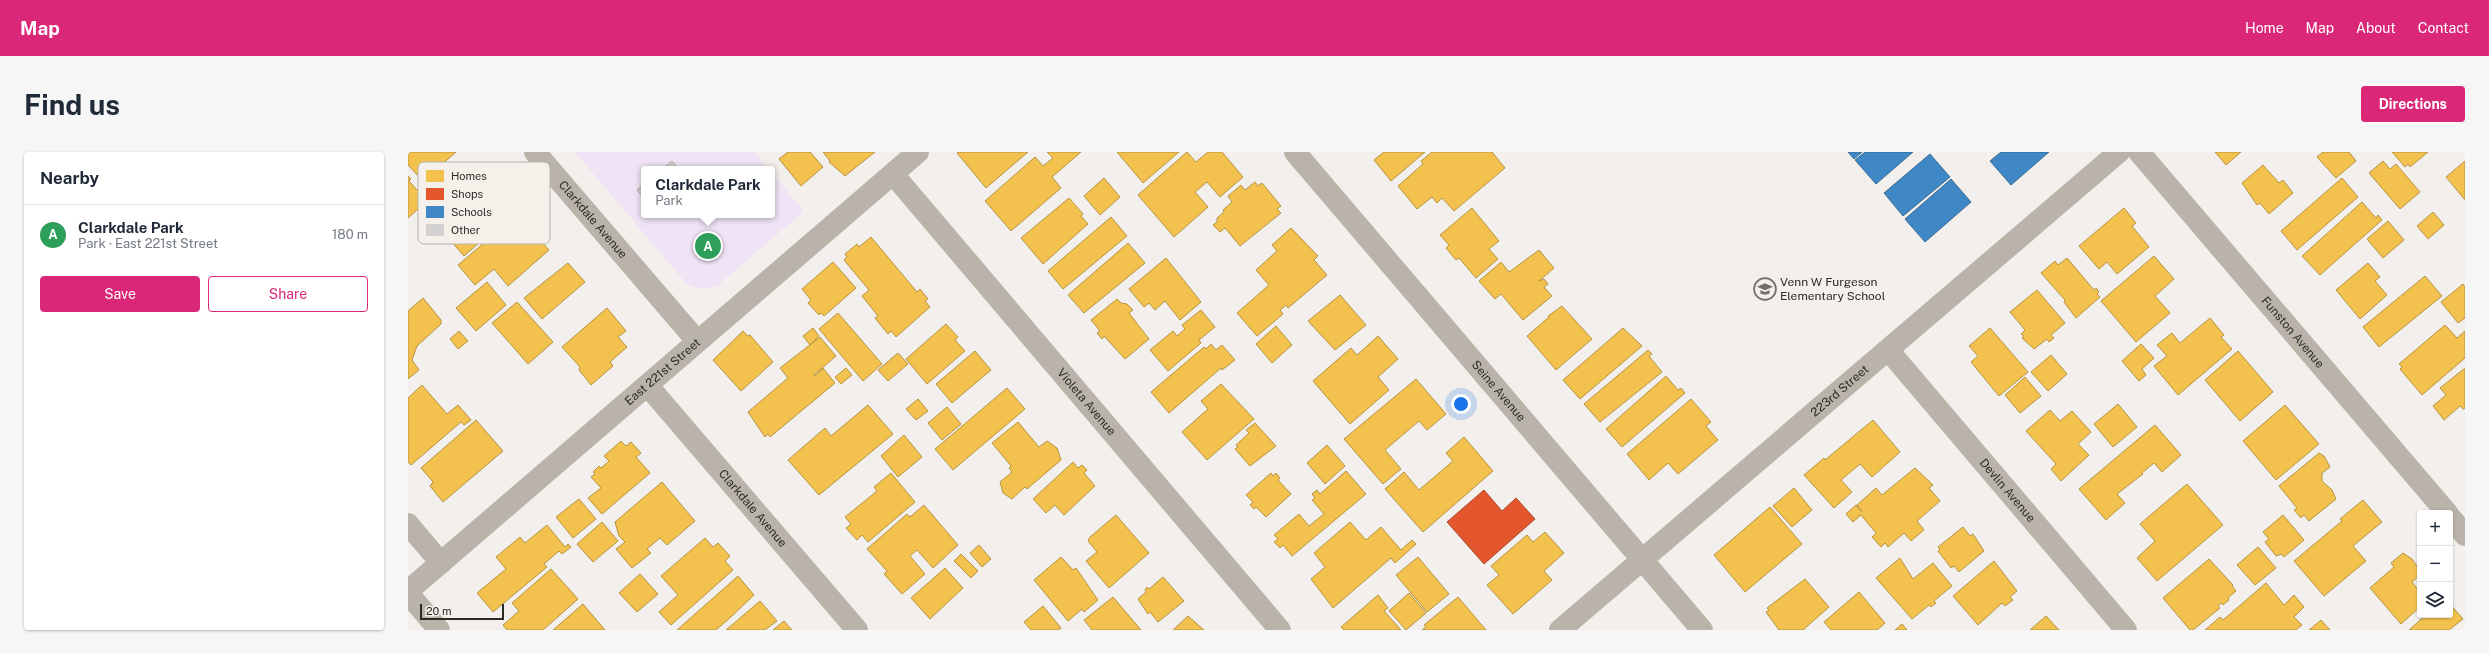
<!DOCTYPE html>
<meta charset="utf-8">
<style>
body{margin:0;font-family:"Public Sans",sans-serif;background:#f6f6f7;color:#1f2937}
.controls{position:absolute;right:12px;bottom:12px;display:grid;overflow:hidden;border-radius:4px;box-shadow:0 1px 3px #0004}
.controls button{width:36px;height:36px;display:grid;place-items:center;padding:0;border:0;border-bottom:1px solid #e0e1e3;background:#fff;color:#1f2937;font:20px sans-serif}
.scale{position:absolute;left:12px;bottom:10px;width:84px;box-sizing:border-box;padding-left:4px;border:2px solid #2b2a27;border-top:0;font-size:11px;line-height:14px;white-space:nowrap;color:#2b2a27;-webkit-text-stroke:3px #f5f0e9;paint-order:stroke}
.you{position:absolute;left:1053px;top:252px;width:14px;height:14px;margin:-10px;border:3px solid #fff;border-radius:50%;background:#1a73e8;box-shadow:0 0 0 6px #1a73e833}
.badge{display:grid;place-items:center;width:26px;height:26px;border-radius:50%;background:#db2777;color:#fff;font-size:13px;font-weight:700}
.pin{position:absolute;translate:-50% -50%;border:2px solid #fff;box-shadow:0 1px 4px #0006}
.popup{position:absolute;left:233px;top:14px;width:134px;height:52px;box-sizing:border-box;display:grid;place-content:center;border-radius:4px;background:#fff;filter:drop-shadow(0 1px 3px #0005);font-size:13px;white-space:nowrap;color:#747a83}
.popup b{font-size:15px;color:#1f2937}
.popup::after{content:'';position:absolute;left:50%;top:100%;margin-left:-8px;border:8px solid transparent;border-top-color:#fff}
.list{margin:0;padding:0;list-style:none}
h2{display:flex;justify-content:space-between;align-items:center;height:52px;margin:0;padding:0 16px;font-size:17px}
h2 small{font-size:13px;font-weight:400;color:#747a83}
.list li{display:grid;grid-template-columns:26px 1fr auto;gap:12px;align-items:center;box-sizing:border-box;height:60px;padding:0 16px;border-top:1px solid #e0e1e3}
.list b{display:block;font-size:15px;white-space:nowrap}
.list p{margin:0;font-size:13px;white-space:nowrap;color:#747a83}
.list em{font-size:13px;font-style:normal;color:#747a83}
.actions{display:flex;gap:8px;padding:12px 16px}
.actions a{flex:1;padding:9px 0;border:1px solid #db2777;border-radius:4px;text-align:center;font-size:14px;color:#db2777}
.actions .main{background:#db2777;color:#fff}
.icon{flex:none;width:22px;height:22px;fill:none;stroke:currentColor;stroke-width:2;stroke-linecap:round;stroke-linejoin:round}
.map{position:relative;flex:none;width:2057px;height:478px;overflow:hidden;border-radius:4px}
header{display:flex;align-items:center;gap:24px;box-sizing:border-box;height:56px;padding:0 20px;background:#db2777;color:#fff}
header strong{font-size:19px}
nav{display:flex;gap:22px;margin-inline-start:auto;font-size:14px}
.intro{display:flex;align-items:center;justify-content:space-between;box-sizing:border-box;height:96px;padding:0 24px}
h1{margin:0;font-size:28px}
.button{padding:10px 18px;border-radius:4px;background:#db2777;color:#fff;font-size:14px;font-weight:700}
main{display:flex;gap:24px;padding:0 24px}
aside{flex:1;background:#fff;border-radius:4px;box-shadow:0 1px 3px #0004}
.map>svg:first-child{display:block}
.green{fill:#efe3f5}
.homes{fill:#f2c14e;stroke:#b69442}
.shops{fill:#e4572e;stroke:#ac4a2c}
.schools{fill:#3f88c5;stroke:#396c96}
.building{fill:#d3d1cf;stroke:#b1aeac}
.lines{fill:none;stroke-linecap:round;stroke-linejoin:round}
.minor{stroke:#b9b3a9;stroke-width:22}
.tertiary{stroke:#b9b3a9;stroke-width:22}
.labels{text-anchor:middle;dominant-baseline:central;stroke-width:4;stroke-linejoin:round;paint-order:stroke}
.street-label{font-size:12px;fill:#2b2a27;stroke:#f5f0e9}
.poi-label{font-size:12px;fill:#2b2a27;stroke:#f5f0e9;text-anchor:start}
.key{fill:#f5f0e9;stroke:#b8b5af;stroke-width:1}
.key-label{font-size:11px;fill:#2b2a27}
</style>
<header>
<strong>Map</strong>
<nav><a>Home</a><a>Map</a><a>About</a><a>Contact</a></nav>
</header>
<div class="intro"><h1>Find us</h1><a class="button">Directions</a></div>
<main>
<aside>
<h2>Nearby<small></small></h2>
<ul class="list">
<li><span class="badge" style="background:#2e9e5b">A</span><div><b>Clarkdale Park</b><p>Park · East 221st Street</p></div><em>180 m</em></li>
</ul>
<div class="actions"><a class="main">Save</a><a>Share</a></div>
</aside>
<div class="map">
<svg width="2057" height="478" viewBox="0 0 2057 478">
<rect width="100%" height="100%" fill="#f2efec"/>
<path class="green" d="M167 0H346L360 17H236V63H364V21L396 59 310 133C296 138 289 138 277 130Z"/>
<path class="homes" d="M0 0H48L15 29 0 13Z
M380 0H402L415 15 393 34 371 7Z
M415 0H467L437 24 421 10 422 9Z
M550 0H620L578 36 549 1Z
M639 0H673L644 25 653 36 603 79 577 49 627 5 635 14 645 6Z
M709 0H771L735 31Z
M779 0 788 10 800 0H814L835 25 812 45 799 30 787 40 800 55 766 85 730 43Z
M976 0H1017L983 29 966 8Z
M1024 0H1084L1097 16 1046 59 1034 46 1029 51 1024 45 1009 57 990 34 1015 12 1013 9Z
M1807 0H1833L1818 13Z
M1915 0H1941L1948 9 1928 26 1909 5Z
M1984 0H2020L2002 15 2000 12 1997 15Z
M1975 9 1982 17 1988 12 2012 40 1992 57 1961 21Z
M2057 9V48L2038 25Z
M1855 13 1871 31 1875 28 1885 41 1861 62 1852 51 1849 53 1834 31Z
M66 17 76 27 79 25 83 30 80 32 104 62 56 104 29 73 39 65 34 59 38 56 31 48Z
M0 24 3 27 1 29 19 49 0 66Z
M696 26 712 45 692 63 676 44Z
M1934 26 1950 45 1889 98 1873 79Z
M847 30 850 34 854 31 873 54 869 57 873 61 832 94 817 76 812 80 805 73 809 70V66L816 60 815 58 824 50 820 44 833 33 837 38Z
M661 46 675 62 673 64 680 72 635 112 613 86Z
M1954 50 1968 66 1970 63 1974 68 1912 123 1894 104Z
M1064 56 1091 89 1081 97 1090 107 1068 126 1051 106 1048 108 1038 96 1041 93 1032 83Z
M1716 56 1728 71 1724 74 1741 95 1709 122 1699 110 1691 117 1671 94Z
M2025 60 2036 73 2020 87 2009 74Z
M110 62 120 75 124 72 134 84 131 87 141 98 100 134 86 117 67 133 50 113Z
M703 65 719 84 655 137 640 119Z
M1980 69 1996 88 1975 106 1959 87Z
M883 76 910 104 906 108 919 123 880 156 878 153 872 158 875 162 849 184 829 161 861 133 848 118 869 99 864 93Z
M463 85 509 140 512 137 520 147 517 149 522 155 488 185 483 179 480 182 467 166 470 164 454 144 461 138 436 108 439 105 437 102 449 92 451 95Z
M720 91 737 111 676 161 660 143Z
M1131 98 1146 116 1131 129 1136 127 1140 132 1136 135 1144 144 1115 168 1093 142 1087 147 1071 129 1093 110 1101 120Z
M1746 104 1766 127 1747 144 1762 161 1728 190 1693 149Z
M758 106 793 150 772 168 757 149 747 158 741 151 736 155 721 137Z
M1659 106 1686 138 1688 136 1691 140 1689 142 1692 145 1668 166 1656 150 1657 148 1633 121 1647 109 1650 113Z
M425 110 448 136 416 164 413 161 411 163 400 151 403 148 394 137Z
M160 111 177 130 134 167 116 146Z
M1960 111 1972 125 1967 129 1979 143 1952 167 1928 138Z
M2017 124 2034 144 1971 195 1955 175Z
M79 130 98 153 68 179 48 156Z
M2055 132 2057 135V166L2050 171 2033 150Z
M1629 138 1657 171 1643 183 1646 186 1641 190 1639 187 1626 197 1614 186 1616 184 1613 182 1617 178 1602 160Z
M932 143 958 173 927 198 900 169Z
M15 146 33 168V172L9 194 4 208 11 218 0 227V159Z
M709 147 713 151 719 152 725 158 721 161 741 187 717 207 696 184 694 187 689 181 692 179 683 168Z
M109 150 145 190 120 212 84 171Z
M1154 154 1184 187 1148 218 1119 184 1141 165 1140 164Z
M199 156 218 179 210 185 219 195 202 210 205 214 183 233 171 218 172 215 154 195Z
M793 158 807 175 791 188 793 191 760 219 742 198 765 179 769 184 777 177 774 173Z
M430 161 474 212 455 229 411 177Z
M1802 166 1816 183 1813 185 1824 197 1770 243 1746 214 1759 204 1749 193 1764 181 1772 191Z
M538 172 550 185 547 188 557 199 519 232 498 207Z
M2037 173 2049 186 2057 179V206L2014 243 1992 217 1994 215 1991 212Z
M868 174 884 193 864 211 848 192Z
M405 176 411 184 402 193 395 184Z
M1215 176 1234 194 1172 247 1155 228Z
M1582 176 1620 220 1591 244 1563 210 1570 204 1561 194Z
M51 179 60 189 50 197 42 187Z
M335 179 340 184 342 183 365 210 333 239 305 208Z
M970 184 990 207 970 225 981 238 942 272 905 229 943 196 949 203Z
M412 185 428 204 406 223 407 224 415 216 427 231 362 285 360 282 357 285 340 260 380 226 372 216Z
M803 192 808 198 814 193 827 208 814 218 813 216 761 261 743 240 796 195 798 197Z
M1733 192 1746 206 1734 217 1738 223 1731 229 1714 209Z
M1240 198 1244 202 1241 204 1254 220 1192 270 1176 252Z
M567 199 583 218 544 251 528 232Z
M1830 199 1865 240 1832 269 1797 228Z
M490 201 500 212 480 229 470 218Z
M1643 203 1659 222 1640 239 1623 220Z
M438 216 444 223 433 232 427 225Z
M2057 216V256L2055 257 2052 254 2036 268 2025 254 2038 243 2032 236Z
M1258 224 1270 238 1273 236 1277 241 1214 295 1198 277Z
M1617 225 1633 244 1612 261 1597 243Z
M1008 227 1038 262 1019 278 1011 269 977 298 993 317 975 332 936 287Z
M813 232 846 267 799 308 774 280 800 257 793 249Z
M14 233 39 262 50 253 63 268 56 273 53 270 3 313 0 310V246Z
M599 236 617 257 545 318 527 297Z
M510 247 520 259 508 268 498 257Z
M1283 247 1303 270 1298 274 1310 288 1270 322 1260 311 1241 328 1219 302Z
M1710 252 1729 275 1705 295 1686 272Z
M460 253 485 282 411 343 380 308 417 276 423 284Z
M1877 253 1911 292 1868 328 1835 289Z
M539 255 553 272 534 288 520 271Z
M1642 258 1652 269 1664 259 1683 280 1670 292 1681 303 1653 329 1643 317 1648 312 1618 279Z
M68 268 95 299 35 350 22 334 25 330 13 316Z
M1465 268 1492 300 1464 325 1452 312 1433 328 1444 340 1426 356 1396 323 1416 306 1417 308Z
M610 270 631 295 639 289 649 296 653 308 619 337 617 335 604 347 595 341 592 330 604 320 601 316 603 314 584 291Z
M847 271 868 294 842 314 827 297 830 295 828 293 841 281 838 278Z
M1747 273 1773 303 1754 320 1746 311 1734 321 1735 322 1709 342 1717 351 1698 368 1671 337Z
M496 283 514 305 490 325 473 304Z
M1056 285 1085 319 1015 380 977 337 996 320 1011 338 1045 309 1038 301Z
M213 289 218 294 223 290 233 301 228 305 242 321 194 362 180 346 193 336 183 325 187 322 185 320 191 314 193 316 201 309 196 304Z
M919 293 937 314 917 332 899 311Z
M1911 301 1916 304 1922 315 1914 321V329L1924 338 1928 347 1901 369 1896 363 1893 366 1886 358 1889 356 1871 334Z
M665 310 670 316 674 313 679 318 676 321 687 334 656 363 647 353 638 361 625 347Z
M1507 316 1525 333 1521 336 1532 349 1509 369 1516 378 1503 389 1496 381 1480 395 1477 391 1473 395 1464 385 1468 381 1453 363 1445 370 1438 362 1448 353 1454 360 1449 353 1468 336 1474 343Z
M938 319 958 342 884 404 875 393 872 396 866 390 870 387 866 383 891 362 901 374 916 362 904 348 907 346 904 342 909 338 912 342Z
M483 321 507 350 460 390 454 383 449 388 438 376 443 372 437 365 469 339 466 335Z
M863 321 865 324 868 321 872 326 870 328 883 342 858 365 848 355 846 357 842 353 845 350 838 343Z
M254 330 287 369 259 393 252 386 239 397 243 401 224 416 208 397 217 390 211 384 207 370Z
M1779 332 1815 373 1749 429 1729 406 1747 389 1732 372Z
M1386 336 1404 358 1384 375 1365 354Z
M171 347 188 367 165 386 148 365Z
M1955 348 1974 370 1945 394 1958 409 1916 444 1886 409 1934 369 1932 367Z
M516 353 550 393 525 416 509 398 502 404 517 422 494 442 476 422 479 419 459 397 499 362 502 365Z
M1362 355 1394 392 1337 440 1306 403Z
M708 363 741 401 701 436 678 409 689 400 680 389 682 385Z
M1875 363 1896 388 1876 405 1874 402 1868 404 1857 390 1861 387 1855 380Z
M194 370 210 389 185 410 169 392Z
M942 370 958 388 973 375 993 398 1004 388 1008 392 987 411 983 406 925 456 903 427 917 415 906 401Z
M139 373 157 395 160 392 163 395 154 402 151 399 136 412 139 415 85 460 69 441 98 417 88 405 112 385 117 391Z
M1555 375 1562 384 1565 382 1576 399 1551 420 1546 414 1543 416 1530 399 1532 397 1530 395Z
M1137 380 1156 401 1136 419 1144 428 1105 462 1079 433 1091 423 1083 414 1119 383 1125 390Z
M297 386 305 395 310 391 322 404 317 409 325 418 263 473 251 460 270 443 253 424Z
M571 393 583 407 574 415 562 401Z
M1850 395 1868 416 1847 433 1829 413Z
M1995 401 2004 407 2012 419V423L2004 430 2012 440V455L1993 472 1962 436 1986 415 1983 411Z
M553 402 570 419 563 426 546 409Z
M653 405 665 418 668 416 690 448 676 460 674 457 660 469 626 428Z
M1010 405 1041 442 1019 460 988 423Z
M1492 406 1505 427 1525 411 1544 434 1526 449 1528 451 1523 455 1521 453 1504 467 1468 426Z
M1801 407 1825 433 1824 434 1828 439 1820 446 1821 448 1815 453 1813 451 1810 454 1812 456 1785 478H1782L1755 446Z
M1586 409 1609 439 1602 445 1605 448 1597 454 1594 451 1570 473 1545 444Z
M537 416 555 436 522 467 503 446Z
M143 417 170 447 135 478H99L95 473 111 459 104 451Z
M232 422 250 442 229 460 211 441Z
M330 424 346 443 324 464 308 478H269Z
M755 425 776 449 750 470 742 460 740 462 730 447 738 440 737 438 739 435 741 437Z
M1397 427 1421 455 1395 478H1371L1358 460 1361 458 1359 456Z
M1858 431 1876 453 1886 443 1896 455 1886 465 1894 473 1888 478H1797L1812 465 1815 468Z
M1451 440 1477 471 1469 478H1423L1416 470Z
M1001 441 1018 461 998 478 981 459Z
M970 443 980 456 976 459 993 478H936L933 475Z
M705 445 733 478H684L676 468Z
M1050 445 1078 478H1014L1018 475 1016 473Z
M352 449 369 469 357 478H318Z
M175 452 197 478H145Z
M2042 452 2055 467 2041 478H2001L2018 463H2042Z
M635 454 653 476 650 478H623L616 470Z
M780 464 796 478H765Z
M1638 464 1651 478H1622Z
M1913 468 1922 478H1901Z
M376 469 384 478H365Z
M1494 472 1499 478H1487Z"/>
<path class="shops" d="M1076 338 1094 359 1108 346 1127 367 1076 412 1039 370Z"/>
<path class="schools" d="M1440 0H1454L1446 7Z
M1457 0H1505L1468 32 1447 8Z
M1593 0H1641L1603 33 1582 9Z
M1522 2 1542 25 1495 64 1476 41Z
M1543 27 1563 50 1517 90 1497 67Z"/>
<path class="building" d="M264 9 271 17H254Z
M236 32V46L229 38Z"/>
<g class="lines">
<g class="minor">
<path id="s1" d="M127 0 289 189"/>
<path id="s2" d="M887 0 1294 478"/>
<path id="s3" d="M1731 0 2039 361"/>
<path id="s4" d="M485 22 872 478"/>
<path id="s5" d="M1481 199 1718 478"/>
<path id="s6" d="M240 234 449 478"/>
<path d="M2042 365 2057 383"/>
<path d="M0 372 33 411"/>
<path id="s7" d="M0 439 510 0"/>
<path d="M0 441 31 478"/>
</g>
<path class="tertiary" id="s8" d="M1152 478 1711 0"/>
</g>
<defs>
<g id="school-ring" transform="scale(1.15)"><circle r="9.5" fill="#f5f0e9" stroke="#716f6c" stroke-width="1.5"/><path d="M0-5L7-2L0 1L-7-2ZM-4 1L0 2.5L4 1V4Q0 6-4 4Z" fill="#716f6c"/></g>
</defs>
<g fill-rule="evenodd">
<use href="#school-ring" x="1357" y="137"/>
</g>
<g class="labels">
<g class="street-label">
<text stroke="none"><textPath href="#s1" startOffset="89">Clarkdale Avenue</textPath></text>
<text stroke="none"><textPath href="#s3" startOffset="237">Funston Avenue</textPath></text>
<text stroke="none"><textPath href="#s7" startOffset="336">East 221st Street</textPath></text>
<text stroke="none"><textPath href="#s2" startOffset="314">Seine Avenue</textPath></text>
<text stroke="none"><textPath href="#s8" startOffset="368">223rd Street</textPath></text>
<text stroke="none"><textPath href="#s4" startOffset="299">Violeta Avenue</textPath></text>
<text stroke="none"><textPath href="#s5" startOffset="183">Devlin Avenue</textPath></text>
<text stroke="none"><textPath href="#s6" startOffset="161">Clarkdale Avenue</textPath></text>
</g>
<g class="poi-label">
<text x="1372" y="130">Venn W Furgeson<tspan x="1372" dy="14">Elementary School</tspan></text>
</g>
</g>
<rect x="10" y="10" width="132" height="82" rx="6" class="key"/>
<rect x="18" y="18" width="18" height="12" fill="#f2c14e"/>
<rect x="18" y="36" width="18" height="12" fill="#e4572e"/>
<rect x="18" y="54" width="18" height="12" fill="#3f88c5"/>
<rect x="18" y="72" width="18" height="12" fill="#d3d1cf"/>
<g class="key-label">
<text x="43" y="28">Homes</text>
<text x="43" y="46">Shops</text>
<text x="43" y="64">Schools</text>
<text x="43" y="82">Other</text>
</g>
</svg>
<div class="controls">
<button>+</button>
<button>−</button>
<button><svg class="icon" aria-label="layers" viewBox="0 0 24 24"><path d="M12 4l9 5-9 5-9-5zM3 14l9 5 9-5"/></svg></button>
</div>
<div class="scale">20 m</div>
<div class="you"></div>
<div class="pin badge" style="left:300px;top:94px;background:#2e9e5b">A</div>
<div class="popup"><b>Clarkdale Park</b>Park</div>
</div>
</main>
